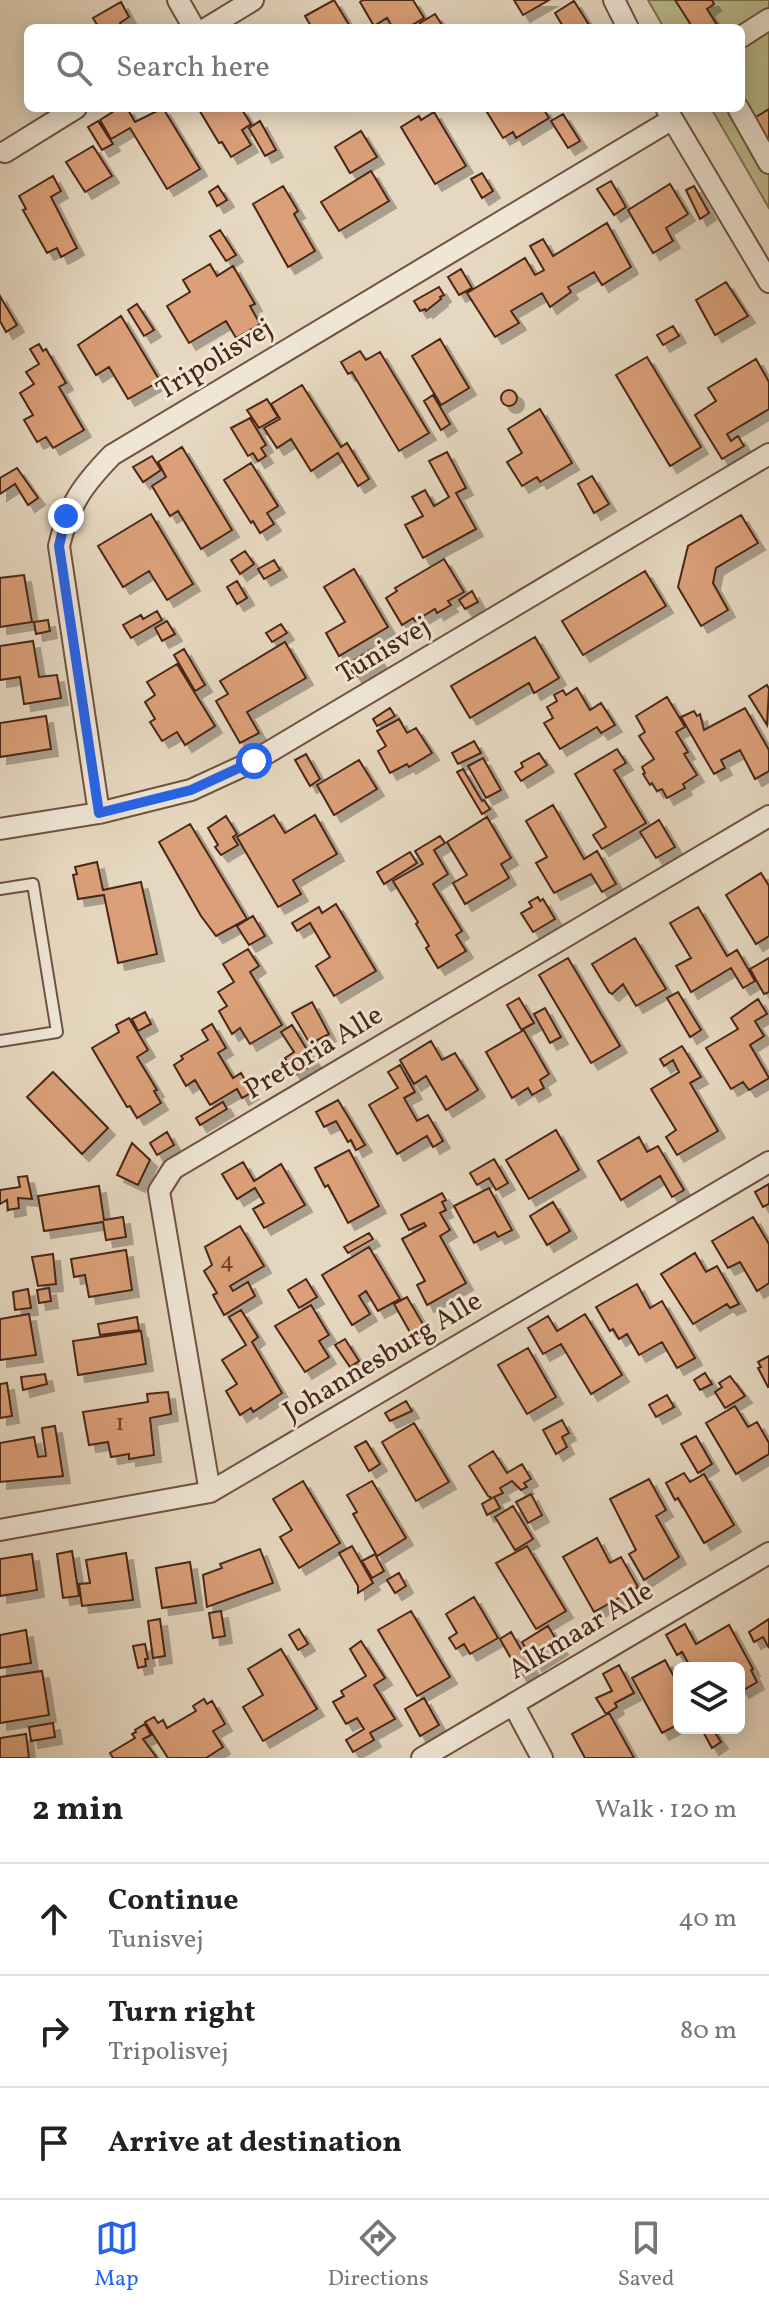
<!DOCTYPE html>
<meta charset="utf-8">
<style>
body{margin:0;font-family:Vollkorn,serif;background:#f2f2f2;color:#222}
.controls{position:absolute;right:24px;bottom:24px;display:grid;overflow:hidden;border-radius:12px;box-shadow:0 4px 20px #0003}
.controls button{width:72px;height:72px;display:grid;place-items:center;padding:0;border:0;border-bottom:2px solid #e0e0e0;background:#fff;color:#222;font:40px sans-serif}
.stop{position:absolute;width:24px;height:24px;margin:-18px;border:6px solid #2563eb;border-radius:50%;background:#fff}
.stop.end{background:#2563eb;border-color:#fff;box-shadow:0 2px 8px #0008}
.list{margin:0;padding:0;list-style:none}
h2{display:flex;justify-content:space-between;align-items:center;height:104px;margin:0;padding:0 32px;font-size:34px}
h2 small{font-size:26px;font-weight:400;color:#767676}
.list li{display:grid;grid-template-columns:52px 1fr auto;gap:24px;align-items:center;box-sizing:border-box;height:112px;padding:0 32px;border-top:2px solid #e0e0e0}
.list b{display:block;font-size:30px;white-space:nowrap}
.list p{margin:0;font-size:26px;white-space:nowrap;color:#767676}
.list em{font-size:26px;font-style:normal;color:#767676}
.icon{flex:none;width:44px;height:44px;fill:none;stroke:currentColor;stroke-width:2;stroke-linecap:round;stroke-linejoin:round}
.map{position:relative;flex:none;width:769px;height:1758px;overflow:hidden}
.search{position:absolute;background:#fff;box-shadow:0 4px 20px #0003;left:24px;right:24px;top:24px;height:88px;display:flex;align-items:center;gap:20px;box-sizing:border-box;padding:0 28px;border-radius:12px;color:#767676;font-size:30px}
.sheet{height:440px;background:#fff}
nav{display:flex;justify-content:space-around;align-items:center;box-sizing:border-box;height:112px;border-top:2px solid #e0e0e0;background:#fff;font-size:22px;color:#767676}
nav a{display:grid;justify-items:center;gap:4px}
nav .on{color:#2563eb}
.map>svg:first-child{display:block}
.green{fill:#bbbd8e;stroke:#827252;stroke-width:2}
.building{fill:#dba079;stroke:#492615;stroke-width:2;filter:url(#shadow)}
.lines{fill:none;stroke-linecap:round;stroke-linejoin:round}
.service-casing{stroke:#705240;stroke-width:14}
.minor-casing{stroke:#705240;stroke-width:24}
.service{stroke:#efe6d6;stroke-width:10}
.minor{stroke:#efe6d6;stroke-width:20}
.route{stroke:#2563eb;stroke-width:10}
.labels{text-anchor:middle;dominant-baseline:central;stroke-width:6;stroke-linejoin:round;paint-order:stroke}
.number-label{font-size:24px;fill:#6e442e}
.street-label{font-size:28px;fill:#492615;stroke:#efe6d6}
</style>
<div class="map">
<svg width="769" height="1758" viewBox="0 0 769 1758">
<defs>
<filter id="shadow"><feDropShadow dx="7" dy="7" stdDeviation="0" flood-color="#0004"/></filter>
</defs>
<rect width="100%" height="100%" fill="#e6d8c0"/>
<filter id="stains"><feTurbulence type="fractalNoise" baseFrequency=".0025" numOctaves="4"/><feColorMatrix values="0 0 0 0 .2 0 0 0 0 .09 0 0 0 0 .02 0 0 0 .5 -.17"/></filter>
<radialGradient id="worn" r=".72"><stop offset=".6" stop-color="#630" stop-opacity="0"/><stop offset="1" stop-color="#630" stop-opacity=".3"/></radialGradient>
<path class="green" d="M648 0H769V208L711 108H741V28H664Z"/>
<path class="building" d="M334 0 351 28H312L305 16Z
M363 0H413L424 18 407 28H393L387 18 374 26 360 2Z
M514 0H549L523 15Z
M675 0H712L714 4 707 9 719 28H693Z
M574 1 591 28H564L555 13Z
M121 2 129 17 120 23 123 28H99L93 18Z
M435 14 444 28H423L420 23Z
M119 108H127L135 122 163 108 200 169 167 189 130 128 111 139 100 120Z
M198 108H241L251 124 242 130 251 145 231 157 222 142 219 143Z
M543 108 549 118 516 138 513 132 503 138 485 109Z
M769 109V145L751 120Z
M434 112 466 166 435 184 401 127 419 116 421 120Z
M563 114 580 141 568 148 551 121Z
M98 121 113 144 102 150 88 127Z
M260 121 276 150 265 156 249 128Z
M361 131 377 157 350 173 335 147Z
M93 146 112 176 85 192 66 162Z
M371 171 389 201 339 231 321 202Z
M482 173 493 191 482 198 471 179Z
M53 176 61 191 51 197 77 248 61 257 57 248 47 253 23 210 26 209 19 196Z
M611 181 626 207 614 215 597 189Z
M670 184 688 214 666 228 673 241 653 253 628 210Z
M218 186 227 200 217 206 209 192Z
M283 186 298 211 294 214 315 251 288 267 253 204Z
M694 186 709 213 700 219 686 190Z
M607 223 631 267 602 285 594 272 568 287 571 292 550 307 542 293 511 311 519 323 495 337 467 293 525 258 535 275 544 270 530 246 543 239 553 256Z
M220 230 236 255 226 261 210 236Z
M210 264 217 276 233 266 255 304 250 306 260 324 236 338 226 321 189 343 167 306 190 292 183 280Z
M461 269 472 288 459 295 448 277Z
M726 282 748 316 715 335 696 300Z
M439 287 444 295 440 297 441 299 426 311 425 309 420 311 414 301Z
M0 296 17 325 6 332 0 321Z
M137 304 154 330 144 336 128 310Z
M121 316 160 381 128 399 109 367 96 375 78 345Z
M673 326 679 336 663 345 657 335Z
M440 339 469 388 441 405 412 356Z
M39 344 43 351 46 349 66 383 59 387 84 430 53 448 46 437 37 442 24 420 33 415 20 393 34 384 26 372 39 364 30 349Z
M360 351 366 360 380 352 429 433 399 451 352 372 348 374 341 362Z
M647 357 701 447 670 466 616 375Z
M756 359 769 382V409L727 434 731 441 738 436 744 446 722 459 695 415 716 401 708 388Z
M302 385 341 447 347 443 369 479 358 486 338 453 311 471 291 439 277 448 264 428 280 419 271 404Z
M501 398a8 8 0 1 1 16 0a8 8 0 1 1-16 0Z
M433 395 450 424 441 430 424 401Z
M267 399 278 417 259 428 247 410Z
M540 409 572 463 540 482 537 477 522 486 507 462 522 453 508 429Z
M250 418 266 445 261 448 266 456 258 461 253 453 248 456 231 428Z
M182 447 232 530 201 549 178 511 170 516 152 486 166 477 158 462Z
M447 452 466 488 456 493 476 529 423 558 405 525 423 516 412 497 425 490 434 506 449 497 429 461Z
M152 456 161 470 143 482 133 467Z
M251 463 278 506 267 513 274 524 260 533 253 521 251 523 224 480Z
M17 468 38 498 28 505 15 484 0 494V478Z
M592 476 609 504 594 513 578 484Z
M151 514 193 584 167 600 149 571 123 587 98 546Z
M741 515 758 543 716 568 713 583 728 610 701 626 678 587 688 546Z
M245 551 254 564 240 574 231 560Z
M444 559 464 592 448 601 451 605 437 613 435 609 415 621 413 618 402 625 386 598 397 591 395 588Z
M274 560 280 570 264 579 258 569Z
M354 569 388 627 339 656 326 633 345 622 324 587Z
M645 571 666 606 583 655 562 621Z
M24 575 32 622 0 627V578Z
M237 581 247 598 237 604 227 587Z
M472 591 478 602 465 609 459 600Z
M157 611 162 620 131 638 123 625 141 615 143 619Z
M48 620 50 631 36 634 34 622Z
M167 621 175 634 162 641 155 628Z
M281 624 287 633 272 642 266 633Z
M535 637 559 678 534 693 529 683 470 718 451 686Z
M33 641 39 677 57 675 61 698 24 704 20 677 0 680V646Z
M285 642 306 678 247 712 259 733 240 743 216 701 228 694 220 681Z
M184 649 205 685 195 691 174 655Z
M372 649 380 662 356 677 348 664Z
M177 664 215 726 185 745 177 732 162 741 150 722 155 719 145 702 155 695 147 682Z
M767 685 769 689 767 725 749 696Z
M577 688 590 710 601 703 615 725 601 733 597 727 560 749 544 723 553 718 547 707 557 701 554 695 563 690 566 695Z
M667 697 685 727 676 732 688 752 684 754 697 775 683 784 685 788 667 798 662 789 657 791 652 783 650 785 643 774 645 773 642 767 654 759 639 736 645 732 636 716Z
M390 708 395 716 377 726 373 719Z
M745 708 769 750V771L755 779 740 750 721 760 725 768 714 774 681 717 694 711 697 716 700 714 704 730Z
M46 716 51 749 0 757V723Z
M399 719 407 733 416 728 432 753 409 767 407 764 390 773 378 751 386 746 377 731Z
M474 741 481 753 458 764 452 753Z
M617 749 626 763 614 770 646 823 602 849 593 835 606 827 575 774Z
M539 753 547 765 521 781 515 772 523 767 521 763Z
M306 754 320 779 310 786 295 760Z
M483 758 501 790 486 798 468 766Z
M359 760 377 789 334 815 317 785Z
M463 769 482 801 484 800 490 809 482 814 457 772Z
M553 805 584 859 597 851 616 884 602 892 591 874 554 893 536 863 547 857 526 821Z
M274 815 285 833 315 815 337 854 293 880 301 894 278 907 237 837Z
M226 816 237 834 233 837 238 845 221 855 215 847 218 845 208 828Z
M487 817 511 858 501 864 509 878 465 904 453 883 467 875 447 842Z
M659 820 675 847 656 858 640 832Z
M190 824 247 919 216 936 201 916 159 842Z
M440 836 445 843 434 850 448 874 433 884 462 931 456 935 466 951 438 968 426 948 429 946 416 924 418 922 393 881 423 864 415 851Z
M410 852 417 863 384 884 377 872Z
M97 862 103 890 141 882 157 954 118 963 104 895 78 899 73 875 77 874 75 867Z
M761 873 769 886V936L756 944 726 895Z
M538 897 540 901 543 899 555 919 533 932 521 913 532 907 529 902Z
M336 904 376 971 334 996 316 966 330 957 310 923 297 931 292 923 319 907 322 913Z
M698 907 727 956 737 950 755 981 743 988 731 968 691 992 676 966 691 958 670 923Z
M253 916 265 936 249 945 237 926Z
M635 938 666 989 636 1006 623 984 612 994 609 992 592 964Z
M248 949 259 966 250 972 282 1025 250 1044 240 1028 232 1034 219 1011 227 1006 218 992 234 982 223 964Z
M568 958 620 1046 591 1063 539 975Z
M769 958V992L764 994 750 969Z
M678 992 701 1030 690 1037 667 998Z
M519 998 534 1023 523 1029 549 1074 540 1080 544 1088 532 1095 528 1088 512 1098 486 1052 522 1031 507 1005Z
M758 999 767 1014 755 1021 764 1036 750 1045 769 1078 749 1090 743 1082 731 1089 706 1048 738 1029 731 1018Z
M312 1002 329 1034 310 1044 292 1013Z
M545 1008 561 1037 550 1043 534 1014Z
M145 1012 151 1024 138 1031 132 1019Z
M129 1018 148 1050 137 1057 157 1090 154 1091 161 1103 137 1118 130 1106 127 1107 92 1048 119 1032 116 1025Z
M212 1024 226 1048 218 1053 233 1078 241 1073 252 1092 242 1098 237 1089 210 1105 195 1080 186 1086 174 1065 183 1059 181 1056 208 1040 202 1030Z
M292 1025 315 1063 295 1075 285 1058 294 1052 281 1032Z
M431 1041 442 1060 455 1053 478 1090 446 1110 426 1076 414 1084 400 1060Z
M682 1046 701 1077 690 1083 718 1131 677 1155 666 1137 676 1130 651 1089 679 1072 673 1060 664 1066 660 1059Z
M400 1065 415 1092 404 1098 417 1121 428 1115 443 1141 433 1147 427 1136 397 1154 369 1105 398 1088 388 1072Z
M53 1072 108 1128 82 1154 27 1097Z
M338 1100 365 1145 356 1150 351 1140 348 1142 336 1121 324 1127 316 1112Z
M223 1102 227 1109 200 1125 196 1118Z
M556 1130 579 1170 529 1199 506 1160Z
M167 1132 174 1145 157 1155 150 1143Z
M639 1137 647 1152 658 1146 684 1190 672 1197 660 1176 621 1200 598 1161Z
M132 1143 150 1160 138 1185 117 1175Z
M349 1150 379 1206 348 1223 328 1185 325 1187 315 1168Z
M494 1159 508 1183 496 1190 489 1178 477 1185 470 1173Z
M243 1162 254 1181 281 1164 305 1205 264 1228 253 1209 264 1203 255 1188 237 1199 222 1174Z
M27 1176 32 1199 18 1198 19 1208 8 1210 7 1200 0 1204V1190L20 1187 18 1177Z
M769 1184V1204L763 1207 755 1192Z
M99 1186 104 1220 123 1217 126 1237 106 1240 103 1222 44 1231 38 1196Z
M489 1188 512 1230 498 1237 495 1232 474 1243 454 1206Z
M442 1193 446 1200 442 1202 446 1210 440 1213 450 1230 440 1236 466 1283 427 1305 417 1285 425 1281 402 1239 426 1226 424 1223 409 1230 401 1215Z
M553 1202 570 1231 547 1245 530 1216Z
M753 1217 769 1244V1283L757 1291 740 1262 728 1268 712 1241Z
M240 1226 264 1266 230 1286 233 1291 248 1282 255 1296 224 1315 213 1295 217 1293 204 1271 212 1265 205 1247Z
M369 1233 373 1239 348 1253 344 1247Z
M369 1247 400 1299 378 1311 366 1291 359 1296 370 1314 352 1325 322 1275Z
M126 1250 132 1290 89 1297 85 1275 74 1277 71 1259Z
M695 1253 706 1272 717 1266 739 1304 730 1308 727 1304 693 1324 661 1274Z
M53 1254 56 1284 38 1286 32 1257Z
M306 1279 317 1297 299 1308 288 1290Z
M637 1284 650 1308 662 1301 695 1358 677 1368 662 1342 639 1355 627 1334 619 1339 613 1329 610 1331 596 1307Z
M49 1288 51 1301 39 1303 37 1290Z
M28 1289 31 1308 15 1310 13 1292Z
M407 1297 424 1326 411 1334 394 1304Z
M311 1305 329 1335 319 1341 329 1357 305 1372 275 1326Z
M241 1310 258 1337 252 1342 282 1393 253 1412 251 1408 240 1415 226 1391 237 1384 222 1360 246 1345 229 1317Z
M29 1314 36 1355 0 1360V1319Z
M585 1314 622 1375 591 1394 561 1344 543 1354 528 1328 548 1316 557 1331Z
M137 1317 139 1330 100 1335 98 1324Z
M141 1331 146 1364 78 1375 73 1341Z
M345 1339 359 1361 350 1367 335 1345Z
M528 1348 556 1397 527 1414 498 1365Z
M769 1356V1387H768L758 1368 761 1367 758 1362Z
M705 1373 712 1384 700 1390 694 1380Z
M45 1374 47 1384 23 1390 21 1377Z
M730 1376 745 1396 725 1408 715 1392 722 1387 719 1383Z
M7 1383 12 1416 0 1418V1384Z
M168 1392 171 1414 150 1418 154 1455 129 1459V1454L111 1457 108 1442 89 1445 83 1412 148 1402 147 1394Z
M667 1395 674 1407 656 1417 649 1405Z
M406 1401 412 1411 390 1421 385 1413Z
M735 1406 748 1427 757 1422 769 1443V1454L736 1474 706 1423Z
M562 1420 569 1433 562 1437 567 1447 556 1454 543 1430Z
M414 1423 449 1482 416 1501 382 1442Z
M55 1426 63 1476 0 1482V1443L34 1437 38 1457 46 1456 42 1428Z
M696 1436 712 1464 698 1473 681 1444Z
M366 1441 380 1464 369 1471 355 1447Z
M493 1451 507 1473 522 1464 531 1479 524 1483 527 1487 521 1490 512 1481 500 1488 503 1493 494 1497 500 1508 487 1515 482 1504 492 1498 488 1496 469 1466Z
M684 1473 690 1482 704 1474 734 1525 704 1543 678 1498 675 1500 666 1483Z
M649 1479 666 1510 656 1516 679 1557 644 1580 629 1554 636 1550 610 1499Z
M303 1481 340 1543 299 1568 280 1537 292 1530 273 1499Z
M372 1481 406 1538 377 1556 353 1514 357 1512 347 1495Z
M531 1494 542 1515 528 1523 516 1502Z
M513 1506 533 1539 515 1550 495 1517Z
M597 1538 610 1563 621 1557 638 1587 594 1612 563 1557Z
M352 1546 373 1583 358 1593V1586L339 1553Z
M527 1546 566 1611 536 1629 496 1563Z
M260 1549 273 1583 207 1607 203 1575 222 1568 220 1564Z
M72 1551 79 1596 63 1598 57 1554Z
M126 1553 133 1600 82 1606 79 1584 90 1583 86 1560Z
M32 1554 37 1590 0 1596V1559Z
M375 1554 384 1571 372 1578 362 1561Z
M190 1562 196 1603 162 1608 156 1568Z
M399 1573 406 1586 395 1593 387 1580Z
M474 1597 498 1638 470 1654 464 1644 456 1649 449 1638 457 1633 446 1614Z
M221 1611 225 1636 213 1638 209 1613Z
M411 1611 450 1677 417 1696 378 1630Z
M160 1619 165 1656 153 1658 148 1621Z
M769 1619V1648L763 1637 754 1642 749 1632Z
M685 1624 696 1644 729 1625 753 1669 751 1670 757 1682 742 1691 739 1686V1668H691L682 1652 677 1655 666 1635Z
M548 1626 561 1648 535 1664 522 1642Z
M299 1629 308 1644 298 1650 289 1635Z
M26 1630 31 1663 0 1668V1635Z
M511 1632 533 1670 521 1676 500 1639Z
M361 1641 385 1678 374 1685 395 1719 370 1733 374 1740 353 1752 346 1740 364 1729 357 1718 346 1724 333 1702 344 1696 341 1691 366 1676 350 1649Z
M145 1644 148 1659H145L146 1666 138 1668 133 1646Z
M281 1649 317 1709 263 1741 243 1707 263 1695 248 1669Z
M665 1660 679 1686V1724L662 1733 632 1678Z
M619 1665 634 1693 615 1703 617 1707 606 1714 596 1698 612 1691 603 1674Z
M42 1671 49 1715 0 1723V1677Z
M424 1698 439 1725 420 1736 405 1709Z
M204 1699 207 1704 212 1701 225 1724 213 1731 223 1747 206 1758H168L145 1722 154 1717 158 1723 163 1720 167 1728 196 1711 193 1706Z
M609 1713 634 1758H585L572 1734Z
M53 1723 55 1737 31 1741 29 1727Z
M145 1724 151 1735 143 1739 157 1758H113L110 1753 135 1738 132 1734 136 1732 135 1730Z
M701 1728H712L721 1742 712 1748Z
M26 1734 29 1758H0V1738Z"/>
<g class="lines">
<g class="service-casing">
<path id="service" d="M0 889 33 884 57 1032 0 1041"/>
</g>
<g class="minor-casing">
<path id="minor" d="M178 0 194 28
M614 0 628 28
M207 28 253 0
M741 37 769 19
M738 108 769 163
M667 110 769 282
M5 152 76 108
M99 813 59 546C69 504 83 485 112 455L671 120
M0 829 99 813 191 790 254 761 769 454
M210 1492 159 1191 173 1169 769 816
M0 1530 210 1492 769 1162
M513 1704 542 1758
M422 1758 769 1553"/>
</g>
<use href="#service" class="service"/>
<use href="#minor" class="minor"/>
</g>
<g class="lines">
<path class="route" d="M66 516 59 546 99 813 191 790 254 761"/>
</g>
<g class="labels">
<g class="number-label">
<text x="227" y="1262">4</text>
<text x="120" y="1424">1</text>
</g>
<g class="street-label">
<text transform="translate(215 360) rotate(-31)">Tripolisvej</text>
<text transform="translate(384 651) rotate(-31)">Tunisvej</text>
<text transform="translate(314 1053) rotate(-31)">Pretoria Alle</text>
<text transform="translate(383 1357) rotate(-31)">Johannesburg Alle</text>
<text transform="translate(581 1631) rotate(-31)">Alkmaar Alle</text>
</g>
</g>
<rect width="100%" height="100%" filter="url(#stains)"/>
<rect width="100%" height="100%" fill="url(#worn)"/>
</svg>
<div class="controls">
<button><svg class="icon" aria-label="layers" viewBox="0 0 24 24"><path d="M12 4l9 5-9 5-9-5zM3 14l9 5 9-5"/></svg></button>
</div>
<div class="stop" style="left:254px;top:761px"></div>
<div class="stop end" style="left:66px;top:516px"></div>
<div class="search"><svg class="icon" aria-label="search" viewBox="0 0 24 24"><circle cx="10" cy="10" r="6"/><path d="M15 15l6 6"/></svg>Search here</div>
</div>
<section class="sheet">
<h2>2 min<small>Walk · 120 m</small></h2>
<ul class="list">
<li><svg class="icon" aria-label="ahead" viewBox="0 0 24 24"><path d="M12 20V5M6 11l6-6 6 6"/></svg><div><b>Continue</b><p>Tunisvej</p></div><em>40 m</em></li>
<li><svg class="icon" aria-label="right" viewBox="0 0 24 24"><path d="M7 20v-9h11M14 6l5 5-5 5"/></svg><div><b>Turn right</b><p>Tripolisvej</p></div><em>80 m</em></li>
<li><svg class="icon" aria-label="arrive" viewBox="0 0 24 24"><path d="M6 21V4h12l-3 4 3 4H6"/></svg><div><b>Arrive at destination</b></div></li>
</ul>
</section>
<nav>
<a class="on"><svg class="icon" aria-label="map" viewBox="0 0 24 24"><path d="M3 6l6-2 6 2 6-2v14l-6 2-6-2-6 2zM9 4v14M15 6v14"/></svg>Map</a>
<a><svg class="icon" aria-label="directions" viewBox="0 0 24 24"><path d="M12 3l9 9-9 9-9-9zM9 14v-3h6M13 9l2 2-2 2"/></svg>Directions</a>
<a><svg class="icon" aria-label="saved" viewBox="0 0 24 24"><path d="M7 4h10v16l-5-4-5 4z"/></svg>Saved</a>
</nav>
